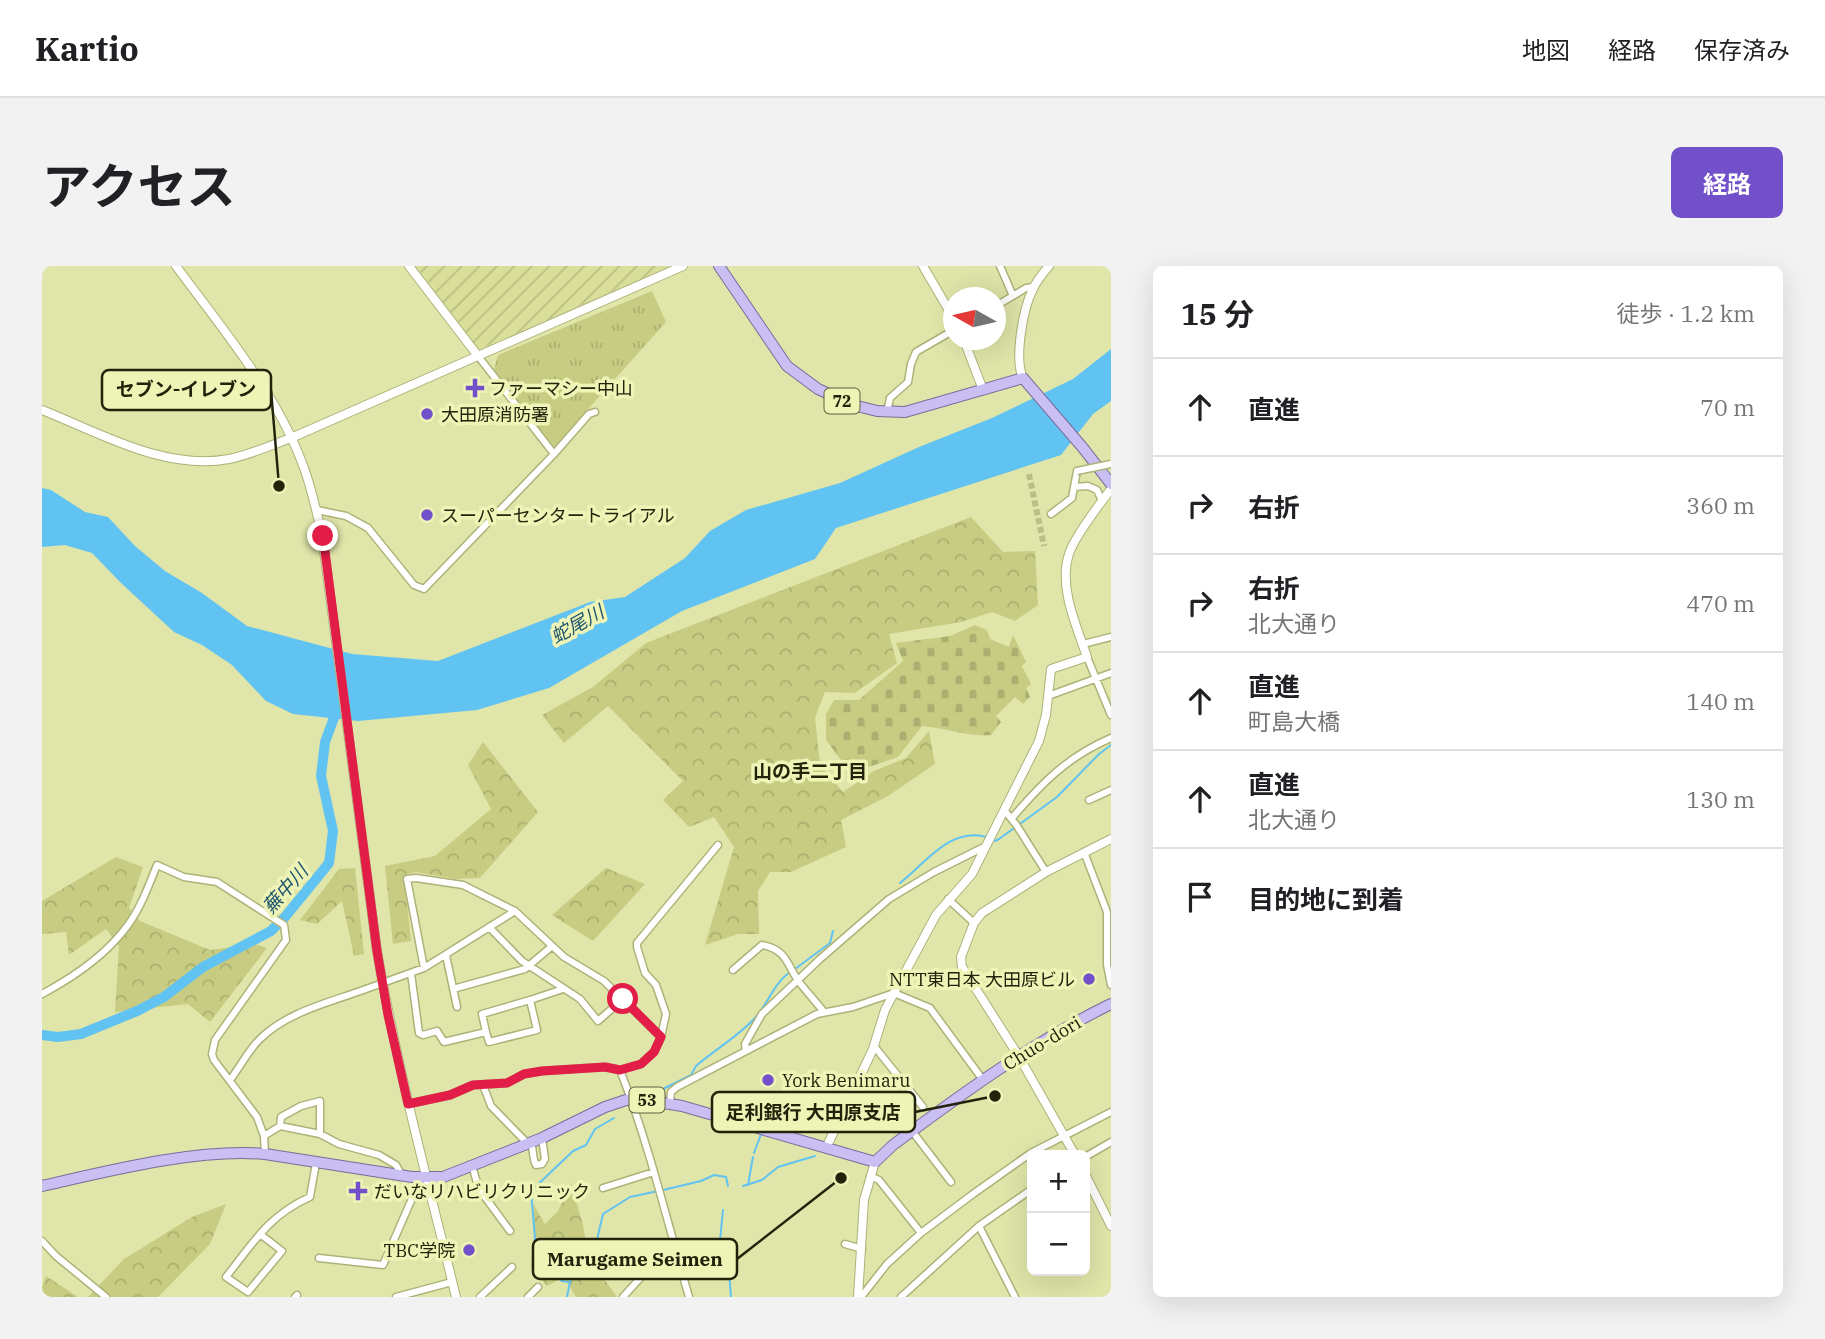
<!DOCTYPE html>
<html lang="ja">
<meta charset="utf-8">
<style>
body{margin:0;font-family:"IBM Plex Serif","Noto Sans JP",serif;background:#f2f2f2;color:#202124}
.controls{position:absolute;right:21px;bottom:21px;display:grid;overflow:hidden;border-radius:10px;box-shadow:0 7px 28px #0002}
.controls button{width:63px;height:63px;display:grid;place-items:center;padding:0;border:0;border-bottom:2px solid #e0e0e0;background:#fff;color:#202124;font:35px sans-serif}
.compass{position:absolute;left:901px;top:21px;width:63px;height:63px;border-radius:50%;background:#fff;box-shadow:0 7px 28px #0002;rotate:278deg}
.stop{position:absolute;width:21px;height:21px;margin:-16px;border:5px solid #e11d48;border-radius:50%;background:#fff}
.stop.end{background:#e11d48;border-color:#fff;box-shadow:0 2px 7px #0008}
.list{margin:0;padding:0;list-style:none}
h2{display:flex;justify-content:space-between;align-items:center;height:91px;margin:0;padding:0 28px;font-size:30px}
h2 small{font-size:23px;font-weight:400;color:#757577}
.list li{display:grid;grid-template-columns:46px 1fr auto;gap:21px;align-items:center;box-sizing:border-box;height:98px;padding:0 28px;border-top:2px solid #e0e0e0}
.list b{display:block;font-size:26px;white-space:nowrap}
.list p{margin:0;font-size:23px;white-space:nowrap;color:#757577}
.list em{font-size:23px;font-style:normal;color:#757577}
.icon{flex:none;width:38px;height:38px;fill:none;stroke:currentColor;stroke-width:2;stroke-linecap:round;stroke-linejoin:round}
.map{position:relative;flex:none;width:1069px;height:1031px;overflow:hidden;border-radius:10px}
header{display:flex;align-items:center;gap:42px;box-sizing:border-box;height:98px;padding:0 35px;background:#fff;border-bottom:2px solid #e0e0e0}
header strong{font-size:33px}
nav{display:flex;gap:38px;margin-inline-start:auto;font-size:24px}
.intro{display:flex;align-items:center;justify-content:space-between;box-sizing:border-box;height:168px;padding:0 42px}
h1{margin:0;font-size:49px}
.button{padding:18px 32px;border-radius:10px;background:#7250c9;color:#fff;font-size:24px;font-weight:700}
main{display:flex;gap:42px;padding:0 42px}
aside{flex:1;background:#fff;border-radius:10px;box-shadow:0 7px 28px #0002}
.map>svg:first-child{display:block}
.industrial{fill:url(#industrial-furrows)}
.grass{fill:url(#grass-tufts)}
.forest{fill:url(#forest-crowns)}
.cemetery{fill:url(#cemetery-stones)}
.water{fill:#61c3f2}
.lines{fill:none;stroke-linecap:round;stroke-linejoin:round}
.stream{stroke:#61c3f2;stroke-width:2}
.river{stroke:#61c3f2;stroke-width:10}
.minor-tunnel{stroke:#babe89;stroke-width:6;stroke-dasharray:6 3;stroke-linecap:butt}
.minor-casing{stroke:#aeb278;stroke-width:9}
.tertiary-casing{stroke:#aeb278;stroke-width:10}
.primary-casing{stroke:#776c9c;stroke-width:12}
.minor{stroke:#fff;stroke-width:6}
.tertiary{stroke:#fff;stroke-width:8}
.primary{stroke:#c9bff2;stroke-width:10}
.minor-bridge-casing{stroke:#aeb278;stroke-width:9;stroke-linecap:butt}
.minor-bridge{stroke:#fff;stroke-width:6}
.route{stroke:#e11d48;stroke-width:9}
.poi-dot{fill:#7250c9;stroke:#eef3b6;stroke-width:2.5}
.labels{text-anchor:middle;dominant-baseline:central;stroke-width:7;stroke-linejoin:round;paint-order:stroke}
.shield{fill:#eef3b6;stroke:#5f613e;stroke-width:2}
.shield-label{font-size:16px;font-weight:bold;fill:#22230b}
.poi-label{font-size:18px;fill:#22230b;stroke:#eef3b6;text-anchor:start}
.street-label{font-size:18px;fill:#22230b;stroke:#eef3b6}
.water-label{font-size:19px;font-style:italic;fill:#21566f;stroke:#eef3b6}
.neighbourhood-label{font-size:19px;font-weight:bold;fill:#22230b;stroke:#eef3b6}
.leader{fill:none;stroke:#22230b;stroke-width:2.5}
.callout-dot{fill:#22230b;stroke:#eef3b6;stroke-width:2.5}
.callout{fill:#eef3b6;stroke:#22230b;stroke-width:2.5}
.callout-label{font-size:19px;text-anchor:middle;font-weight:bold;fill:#22230b}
</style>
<header>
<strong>Kartio</strong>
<nav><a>地図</a><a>経路</a><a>保存済み</a></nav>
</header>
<div class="intro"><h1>アクセス</h1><a class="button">経路</a></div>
<main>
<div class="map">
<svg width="1069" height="1031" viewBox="0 0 1069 1031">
<defs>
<pattern id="industrial-furrows" width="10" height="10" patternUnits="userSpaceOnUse" patternTransform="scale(1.75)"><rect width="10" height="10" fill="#d9de99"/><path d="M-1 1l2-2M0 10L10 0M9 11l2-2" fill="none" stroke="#babe82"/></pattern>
<pattern id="grass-tufts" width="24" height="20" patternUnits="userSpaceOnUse" patternTransform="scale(1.75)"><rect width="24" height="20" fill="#c7cc82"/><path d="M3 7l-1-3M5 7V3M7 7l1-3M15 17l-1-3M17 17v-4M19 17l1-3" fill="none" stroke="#abaf6f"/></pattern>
<pattern id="forest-crowns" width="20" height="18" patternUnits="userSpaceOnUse" patternTransform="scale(1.75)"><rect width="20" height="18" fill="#c7cc82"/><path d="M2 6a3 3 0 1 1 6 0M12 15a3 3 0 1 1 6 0" fill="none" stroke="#abaf6f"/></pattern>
<pattern id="cemetery-stones" width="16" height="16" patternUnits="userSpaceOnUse" patternTransform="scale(1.75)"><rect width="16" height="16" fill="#c7cc82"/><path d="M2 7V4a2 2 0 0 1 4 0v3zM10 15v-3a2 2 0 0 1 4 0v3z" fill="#abaf6f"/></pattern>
</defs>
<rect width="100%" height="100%" fill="#e0e5a9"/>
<path class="industrial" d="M374 0H628L436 84Z"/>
<path class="grass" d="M610 25 624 56 512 181 452 104 456 89Z"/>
<path class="forest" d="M929 251 961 286 993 285 996 339 973 355 950 346 919 356 847 368 855 397 813 427 783 426 773 451 778 498 801 526 832 505 864 492 887 465 893 498 846 530 799 554 804 581 749 606H728L716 625 717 668H696L663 679 692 581 672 551 647 561 621 534 641 515 566 440 522 477 500 449 551 421 604 377Z
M441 476 496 546 438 612 414 613 374 606 362 609 369 675 351 678 343 600 393 590 449 543 426 499Z
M74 591 101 601 87 642 98 655 168 684 213 678 225 682 168 756 146 738 73 746 77 680 64 663 27 689 24 666 0 668V635Z
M313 602 322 688 312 690 300 635 275 658 258 654 297 603Z
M564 602 603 618 551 675 510 649Z
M529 917 541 959 547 992 575 1031H534L522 1011 505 1020 489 1000 492 971 490 936 503 958 516 945Z
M184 938 168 978 116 1031H46L82 993 150 951Z
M4 1010 36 1031H0V1021Z"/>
<path class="cemetery" d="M933 359 945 364 948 373 967 381 971 369 984 396 980 400 989 418 984 422 988 431 981 438 973 431 954 450 959 456 949 469C926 471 904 462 880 460L856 491 827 501 799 494 784 474V448L792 434H817L861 395 854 377 908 370Z"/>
<path class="water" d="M1069 83V135L1051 148 1019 189 794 262 773 293 640 345 507 422 435 444 316 455 251 448 224 435 190 399 160 379 132 366 79 317 50 287 23 279 0 281V222L9 224 43 246 66 251 93 280 123 305 160 327 205 360 310 388 396 395 548 336 583 331 643 292 668 265 704 244 798 217 877 181 950 152 1031 113Z"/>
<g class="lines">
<path class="stream" d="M949 574 953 575 957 573 1015 531 1057 488 1069 479
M858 617C884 597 907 561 945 571
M753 703 788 677 791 665
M611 828 649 809 654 800C672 784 694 772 711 754 726 739 731 718 748 706
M712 887 719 868
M706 919 711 891
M701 920 720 914 736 901 773 890
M621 924 659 915 672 909 684 911 686 920
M681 944 677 985 687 1004 689 1031
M526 1016 520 1015 511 1007 498 1003 495 996 489 925 531 885 544 879 553 863 572 852
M525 1031 529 1011 554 978 561 948 588 931 616 925"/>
<path class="river" d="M0 769 16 771 39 768 95 745 122 731 161 701 229 665 243 651 287 597 291 565 279 510 283 476 296 441"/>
<path class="minor-tunnel" d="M987 208 1002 280"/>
<g class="minor-casing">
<path id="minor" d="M958 0 971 30
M954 40 984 22 991 21
M436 90 512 188
M845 146 848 132 866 116 869 98 874 86 912 64
M1032 221 1046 220 1055 224 1060 235
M275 244 304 250 326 262 372 319 382 323 512 188 547 148 553 146
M1009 248 1030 232 1035 205
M1041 378 1069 371
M1045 391 1069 449
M1006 430 1069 407
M1047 534 1069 524
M963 545 975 560 1004 606
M970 552C1000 517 1025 491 1069 472
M1042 586 1065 646V699L1069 719
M906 633 932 657
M447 661 480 695 538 733 556 755 581 733
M404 689 415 741
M382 702 365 613 374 612 421 619 473 645 522 691 562 715 619 771
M691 704 720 679C745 684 744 697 757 716 765 726 774 736 782 746
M369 707 377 767 381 769 395 765 402 776 444 766 447 776 495 764 488 734 521 723
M357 711 382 702 473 645
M411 723 483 703 509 681
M0 728C32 711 65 688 86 659 99 641 107 619 115 599L142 611 175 616 242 659 244 674 173 774 170 788 172 794 215 851 222 870 223 888
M444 766 440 748 488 734
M832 780 881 841
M704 785 703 778 720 748 778 693 847 633 892 606 944 580
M188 814C198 801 206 785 217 774 244 746 289 736 324 723
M441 819 449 840 486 878
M366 838 408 829 431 819 465 817 482 808 500 805 563 801 578 804
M628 838 629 826 635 821 775 748 811 741 852 727 888 742 941 814
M238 860 239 851 259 840 278 835V868
M870 865 909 916
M222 870 238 860 278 868 297 878 337 889 354 899 360 910
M489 877C492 885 490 892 494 899L500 898 503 893 500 872
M1043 891 1069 876
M430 900 437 923 468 965
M828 910 837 914 879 967
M561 922 612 906
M937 960 973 1031
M218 968 240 985 206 1026 184 1011C211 977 227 949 268 931L274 897
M0 975 14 990 64 1031
M803 978 820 983
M277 992 341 999 379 912
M253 1031 255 1029
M354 1031 410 1016
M438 1031 470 1001
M486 1031 496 1021
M581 1031 631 976
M647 1031C625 955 607 878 578 804L599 798 612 786 619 771 624 748 614 719 603 707 595 681V677L676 579
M819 1031 845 998 879 967 931 928 989 887 1069 846
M859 1031 937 960 990 923"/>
</g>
<g class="tertiary-casing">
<path id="tertiary" d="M134 0C181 64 235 127 262 202 270 224 275 247 280 269L335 685C355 802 386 916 414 1031
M367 0 436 90
M881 0 912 53
M922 74 941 124
M981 112C972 93 981 42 991 23 995 14 1001 7 1007 0
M0 144C58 167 123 205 187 193 208 189 229 179 249 172L641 0
M785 880 831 783 843 744 852 727 894 649 930 608 997 475 1004 449 1009 403 1045 391C1035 361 1016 321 1027 288 1032 271 1057 239 1069 223
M1033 889 976 789 920 701 919 691 932 657 940 647 1004 606 1069 573
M1043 908 1069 960
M816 1031 822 934 833 896"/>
</g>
<g class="primary-casing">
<path id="primary" d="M677 0 745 100 776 123 811 139 835 145 863 146 981 112 1041 182 1069 218
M0 920C66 905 156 882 223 888L370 911H401L500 872 563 841 584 834 598 833 640 840 833 896 851 879C921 827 991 776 1069 738"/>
</g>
<use href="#minor" class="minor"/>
<use href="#tertiary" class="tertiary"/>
<use href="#primary" class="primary"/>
<g class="minor-bridge-casing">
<path id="minor-bridge" d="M1035 205 1069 198
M324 723 357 711"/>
</g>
<use href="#minor-bridge" class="minor-bridge"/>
</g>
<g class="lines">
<path class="route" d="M281 270 335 685 346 749 366 838 408 829 431 819 465 817 482 808 500 805 563 801 578 804 599 798 612 786 619 771 581 733"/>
</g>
<g class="poi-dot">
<path d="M429.5 111.5h7v7h7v7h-7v7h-7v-7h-7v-7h7z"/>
<circle cx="385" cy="148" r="7"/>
<circle cx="385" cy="249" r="7"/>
<circle cx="1047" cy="713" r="7"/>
<circle cx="726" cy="814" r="7"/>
<path d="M312.5 914.5h7v7h7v7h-7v7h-7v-7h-7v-7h7z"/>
<circle cx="427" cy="984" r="7"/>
</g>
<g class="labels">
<g class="shield">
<rect x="782.5" y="122.5" width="35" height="25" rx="5"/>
<rect x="587.5" y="821.5" width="35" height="25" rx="5"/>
</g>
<g class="shield-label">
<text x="800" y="135">72</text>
<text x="605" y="834">53</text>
</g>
<g class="poi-label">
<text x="447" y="122">ファーマシー中山</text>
<text x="399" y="148">大田原消防署</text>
<text x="399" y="249">スーパーセンタートライアル</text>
<text x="1033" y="713" text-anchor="end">NTT東日本 大田原ビル</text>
<text x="740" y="814">York Benimaru</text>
<text x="332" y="925">だいなリハビリクリニック</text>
<text x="413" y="984" text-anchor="end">TBC学院</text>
</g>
<g class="street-label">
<text transform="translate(1000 777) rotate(-31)">Chuo-dori</text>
</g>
<g class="water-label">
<text transform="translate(535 358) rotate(-29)">蛇尾川</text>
<text transform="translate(243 623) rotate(-49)">蕪中川</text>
</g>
<g class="neighbourhood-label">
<text x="768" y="505">山の手二丁目</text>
</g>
</g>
<path class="leader" d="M237 220L229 124M953 830L873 846M799 912L695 993"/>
<g class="callout-dot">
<circle cx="237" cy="220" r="7"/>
<circle cx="953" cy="830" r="7"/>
<circle cx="799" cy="912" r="7"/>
</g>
<g class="callout">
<rect x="60" y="104" width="169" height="40" rx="7"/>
<rect x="670" y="826" width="203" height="40" rx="7"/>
<rect x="491" y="973" width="204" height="40" rx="7"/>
</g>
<g class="callout-label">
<text x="144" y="130">セブン-イレブン</text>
<text x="771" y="853">足利銀行 大田原支店</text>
<text x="593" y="1000">Marugame Seimen</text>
</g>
</svg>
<div class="controls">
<button>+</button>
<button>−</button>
</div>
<svg class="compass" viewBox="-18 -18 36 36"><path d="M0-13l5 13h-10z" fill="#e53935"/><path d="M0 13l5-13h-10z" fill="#757577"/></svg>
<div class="stop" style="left:581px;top:733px"></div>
<div class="stop end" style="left:281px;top:270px"></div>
</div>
<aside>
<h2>15 分<small>徒歩 · 1.2 km</small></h2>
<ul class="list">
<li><svg class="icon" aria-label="ahead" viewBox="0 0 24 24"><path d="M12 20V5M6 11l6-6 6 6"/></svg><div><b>直進</b></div><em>70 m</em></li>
<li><svg class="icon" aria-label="right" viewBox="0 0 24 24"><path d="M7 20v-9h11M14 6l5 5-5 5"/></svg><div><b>右折</b></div><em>360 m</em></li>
<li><svg class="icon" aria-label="right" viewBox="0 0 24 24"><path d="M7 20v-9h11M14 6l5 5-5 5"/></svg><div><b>右折</b><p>北大通り</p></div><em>470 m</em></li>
<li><svg class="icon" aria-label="ahead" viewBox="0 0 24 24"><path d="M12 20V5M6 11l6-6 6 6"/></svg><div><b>直進</b><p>町島大橋</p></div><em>140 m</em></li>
<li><svg class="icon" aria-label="ahead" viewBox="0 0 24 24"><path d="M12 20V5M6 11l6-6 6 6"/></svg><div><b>直進</b><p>北大通り</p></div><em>130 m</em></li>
<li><svg class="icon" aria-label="arrive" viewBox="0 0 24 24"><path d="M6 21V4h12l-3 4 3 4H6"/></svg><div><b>目的地に到着</b></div></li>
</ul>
</aside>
</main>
